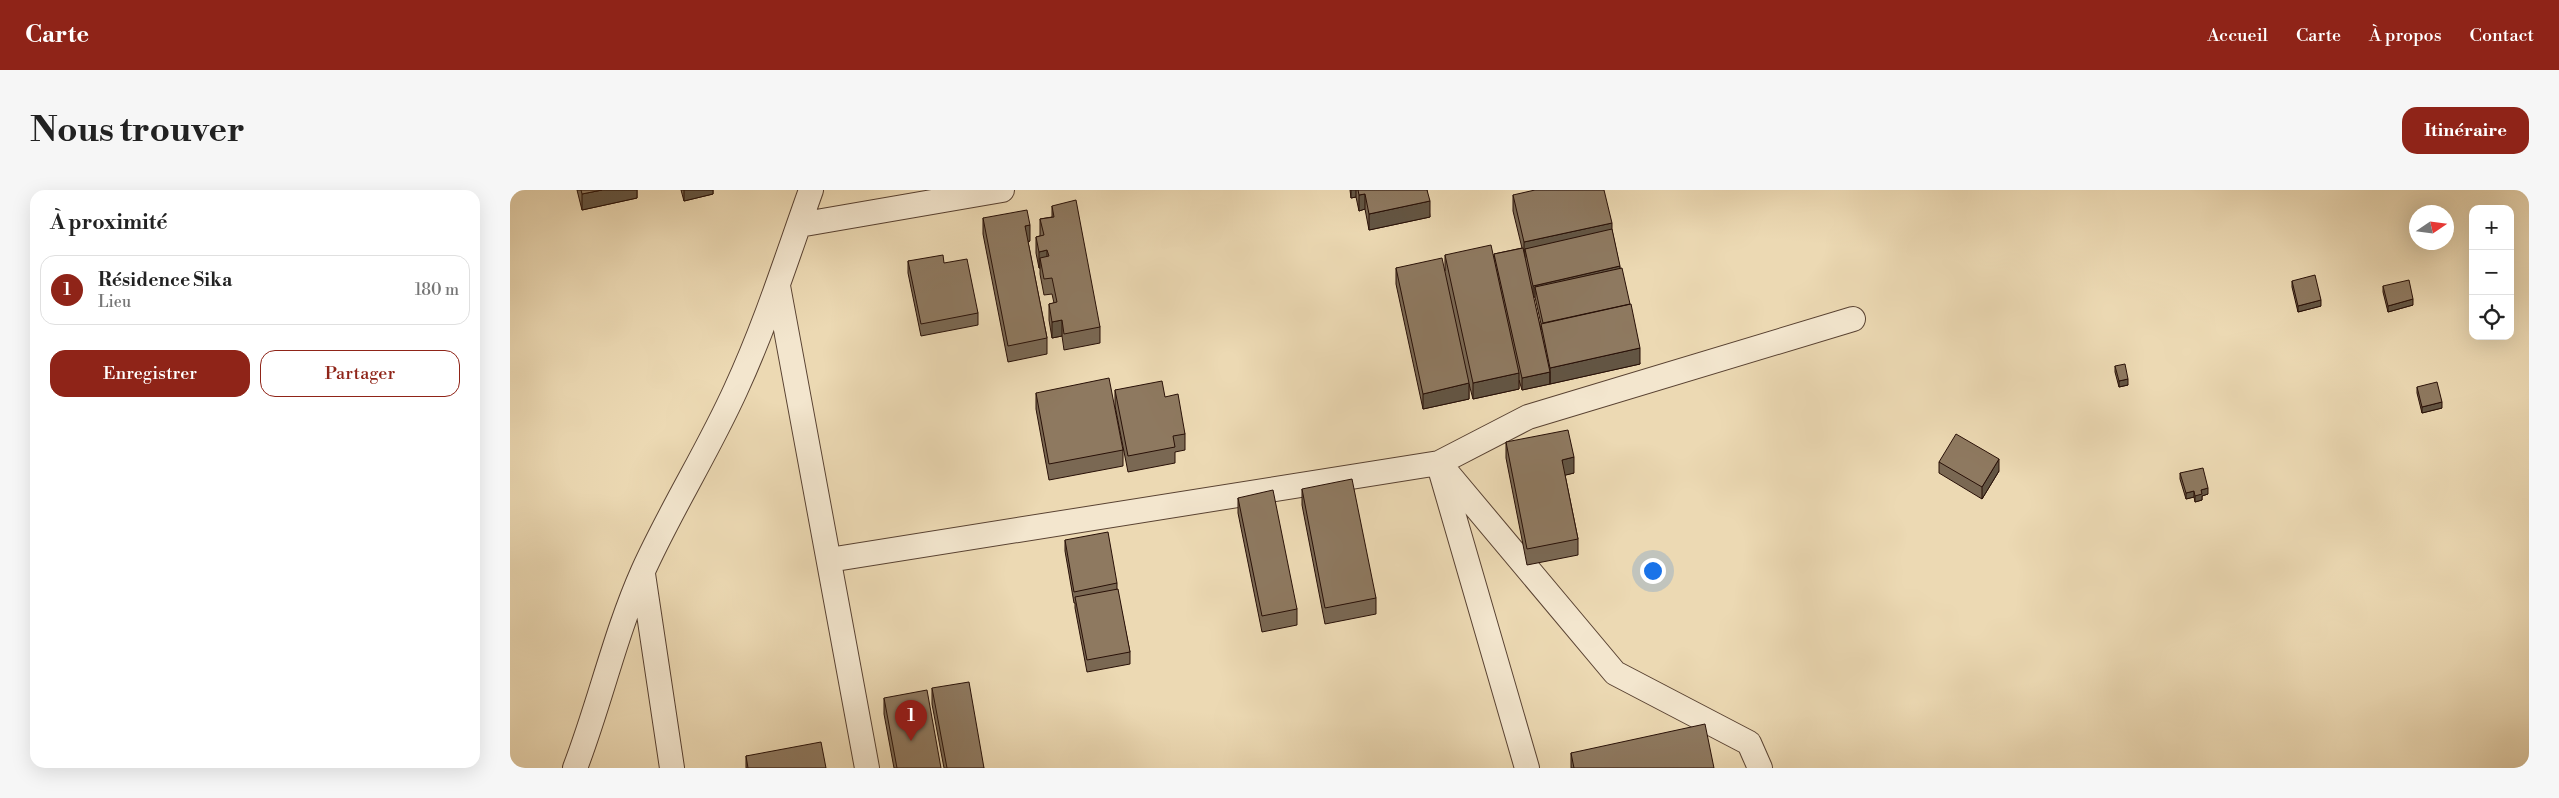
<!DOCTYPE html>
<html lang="fr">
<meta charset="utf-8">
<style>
body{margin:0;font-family:"Libre Bodoni",serif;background:#f6f6f6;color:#222}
.controls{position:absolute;right:15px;top:15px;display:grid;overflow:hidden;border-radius:10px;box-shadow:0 5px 20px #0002}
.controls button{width:45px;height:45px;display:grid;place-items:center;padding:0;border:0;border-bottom:1px solid #e0e0e0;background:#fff;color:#222;font:25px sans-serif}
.compass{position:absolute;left:1899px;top:15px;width:45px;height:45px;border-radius:50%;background:#fff;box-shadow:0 5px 20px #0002;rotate:77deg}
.you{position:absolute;left:1142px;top:380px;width:18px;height:18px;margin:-12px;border:4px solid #fff;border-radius:50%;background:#1a73e8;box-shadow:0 0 0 8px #1a73e833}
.badge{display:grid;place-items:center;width:32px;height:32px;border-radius:50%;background:#8f2418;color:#fff;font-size:16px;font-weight:700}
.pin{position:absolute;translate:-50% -41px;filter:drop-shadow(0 1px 2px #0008)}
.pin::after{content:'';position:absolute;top:26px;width:18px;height:15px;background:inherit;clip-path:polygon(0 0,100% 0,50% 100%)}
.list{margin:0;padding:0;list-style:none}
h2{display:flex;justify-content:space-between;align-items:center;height:65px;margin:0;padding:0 20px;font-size:21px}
h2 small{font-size:16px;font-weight:400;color:#767676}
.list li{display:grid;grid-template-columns:32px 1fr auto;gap:15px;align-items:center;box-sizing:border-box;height:70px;margin:0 10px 10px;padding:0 10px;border:1px solid #e0e0e0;border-radius:15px}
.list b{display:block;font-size:19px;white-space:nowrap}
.list p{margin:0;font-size:16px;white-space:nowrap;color:#767676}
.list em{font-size:16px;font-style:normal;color:#767676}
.actions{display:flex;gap:10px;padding:15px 20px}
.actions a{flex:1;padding:11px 0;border:1px solid #8f2418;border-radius:15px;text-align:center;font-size:18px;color:#8f2418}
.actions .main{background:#8f2418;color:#fff}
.icon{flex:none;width:28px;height:28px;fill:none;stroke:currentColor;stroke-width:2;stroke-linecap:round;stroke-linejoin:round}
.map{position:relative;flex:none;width:2019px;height:578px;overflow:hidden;border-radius:15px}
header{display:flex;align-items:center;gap:30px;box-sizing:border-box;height:70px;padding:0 25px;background:#8f2418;color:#fff}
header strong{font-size:24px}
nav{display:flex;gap:28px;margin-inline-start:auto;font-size:18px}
.intro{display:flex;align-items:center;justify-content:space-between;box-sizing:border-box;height:120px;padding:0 30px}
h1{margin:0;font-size:35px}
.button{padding:12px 22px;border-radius:15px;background:#8f2418;color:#fff;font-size:18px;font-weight:700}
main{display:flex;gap:30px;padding:0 30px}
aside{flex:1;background:#fff;border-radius:15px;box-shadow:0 5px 20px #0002}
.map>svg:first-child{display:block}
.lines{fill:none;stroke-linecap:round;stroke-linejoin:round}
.street-casing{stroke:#594232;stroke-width:26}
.street{stroke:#f3e6ce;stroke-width:24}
.wall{fill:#7a6853;stroke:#281007;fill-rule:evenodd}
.shaded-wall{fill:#635543;stroke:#281007}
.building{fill:#8e7960;stroke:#281007}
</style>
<header>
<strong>Carte</strong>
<nav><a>Accueil</a><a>Carte</a><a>À propos</a><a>Contact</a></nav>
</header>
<div class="intro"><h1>Nous trouver</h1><a class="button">Itinéraire</a></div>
<main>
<aside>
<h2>À proximité<small></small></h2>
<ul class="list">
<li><span class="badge">1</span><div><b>Résidence Sika</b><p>Lieu</p></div><em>180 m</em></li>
</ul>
<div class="actions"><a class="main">Enregistrer</a><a>Partager</a></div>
</aside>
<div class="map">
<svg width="2019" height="578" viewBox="0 0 2019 578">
<rect width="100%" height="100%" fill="#ecd9b3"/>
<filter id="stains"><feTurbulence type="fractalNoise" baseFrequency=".004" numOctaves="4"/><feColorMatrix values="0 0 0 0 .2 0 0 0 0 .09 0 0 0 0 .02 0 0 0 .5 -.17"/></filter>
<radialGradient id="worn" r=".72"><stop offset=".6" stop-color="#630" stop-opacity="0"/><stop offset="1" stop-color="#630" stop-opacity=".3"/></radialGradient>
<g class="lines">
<g class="street-casing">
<path id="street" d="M289 35 492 0
M268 96 357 578
M929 273 1105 483 1239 553 1250 578
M931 282 1017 578
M319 370 929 273 1018 227 1343 129
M133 384 162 578
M65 578C90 513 105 444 133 381 161 319 198 261 226 199 256 134 277 67 301 0"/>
</g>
<use href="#street" class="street"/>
</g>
<path class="wall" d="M67 0H127V8L72 20Z
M171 0H203V4L174 11Z
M840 0H917L920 27 859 40 855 19 849 21 846 7 841 8Z
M1003 5 1102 40 1130 174 1040 194V191V194L1012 200 1009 190V199L963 209 959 194V209L913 219 886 94V78L935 81V65L984 69V64L1012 58 1003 21ZM1023 107H1025L1031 134V140Z
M542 16 590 137V153L554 160 552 146 542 148 539 130V114L544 113 542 104 534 105 530 84V78H529L526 63V47L530 46V29L542 27Z
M473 28 520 51 518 52 537 148V164L498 172 473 44Z
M398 71 434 73 468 123V135L411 146 398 83Z
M1782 91 1811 116 1788 122 1782 97Z
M1873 96 1903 115 1878 122 1873 102Z
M1605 176 1618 195 1609 197 1605 182Z
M1907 197 1932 218 1912 223 1907 203Z
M605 200 655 207 675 244V260L665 262V273L618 282 605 216Z
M526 203 613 260V276L539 290 526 219Z
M996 252 1064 283 1055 285 1068 349V365L1017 375 996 268Z
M1429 272 1489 281 1472 309 1429 283Z
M1670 283 1698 304 1692 306V310L1685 312 1684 307 1676 309 1670 289Z
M792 299 866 408V424L815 434 792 315Z
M728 308 787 419V435L752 442 728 323Z
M555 350 607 393V399L620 462V474L577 482 565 418V413H564L555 361Z
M422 498 474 578H434L422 514Z
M374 508 431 578H384L374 524Z
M1061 563 1204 578H1061Z
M236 566 316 578H236Z"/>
<path class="shaded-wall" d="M92 0H127V8L72 20V4Z
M174 0H203V4L174 11Z
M841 0H846V7L841 8Z
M855 4V19L849 21V5Z
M920 11V27L859 40V24Z
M1102 33V49L1015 59V68H1014V52Z
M520 35V51L515 52V36Z
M537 60V76L530 68V78H529V62Z
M1110 76V88L1025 97V107H1023V96Z
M1903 109V115L1878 122V116Z
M1811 110V116L1788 122V116Z
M552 130V146L542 148V132Z
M1130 158V174L1040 194V178Z
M1040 182V194L1012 200V188Z
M1009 183V199L963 209V193Z
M1618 189V195L1609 197V191Z
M959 193V209L913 219V204Z
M1932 212V218L1912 223V217Z
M1064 267V283L1052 286V270Z
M1489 269V281L1472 309V297Z
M1698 298V304L1692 306V310L1685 312V306L1691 300Z
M1684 301V307L1676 309V303Z"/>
<path class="building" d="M71 0H92L72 4Z
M848 0H917L920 11 859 24 855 4 849 5Z
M1025 0H1094L1102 33 1014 52 1003 5Z
M566 10 590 137 554 144 552 130 542 132 539 114 547 112 542 88 534 89 530 68 539 66 537 60 529 62 526 47 534 45 530 29 544 27 542 16Z
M517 20 520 35 515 36 537 148 498 156 473 28Z
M1102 39 1110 76 1023 96 1015 59Z
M981 55 1009 183 963 193 935 65Z
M1013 58 1040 182 1012 188 984 64Z
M433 65 434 73 457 69 468 123 411 134 398 71Z
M932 68 959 193 913 204 886 78Z
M1112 78 1120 114 1033 133 1025 97Z
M1805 85 1811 110 1788 116 1782 91Z
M1899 90 1903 109 1878 116 1873 96Z
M1121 114 1130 158 1040 178 1031 134Z
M1615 174 1618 189 1609 191 1605 176Z
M599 188 613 260 539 274 526 203Z
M652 191 655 207 668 204 675 244 663 246 665 257 618 266 605 200Z
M1927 192 1932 212 1912 217 1907 197Z
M1058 240 1064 267 1052 270 1068 349 1017 359 996 252Z
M1446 244 1489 269 1472 297 1429 272Z
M1693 278 1698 298 1691 300 1692 304 1685 306 1684 301 1676 303 1670 283Z
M842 289 866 408 815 418 792 299Z
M763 300 787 419 752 426 728 308Z
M598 342 607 393 564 402 555 350Z
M608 399 620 462 577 470 565 407Z
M459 492 474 578H437L422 498Z
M417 500 431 578H387L374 508Z
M1195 534 1204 578H1064L1061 563Z
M311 552 316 578H238L236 566Z"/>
<rect width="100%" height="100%" filter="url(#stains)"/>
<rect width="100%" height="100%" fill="url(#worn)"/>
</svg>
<div class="controls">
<button>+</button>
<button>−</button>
<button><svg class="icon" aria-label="locate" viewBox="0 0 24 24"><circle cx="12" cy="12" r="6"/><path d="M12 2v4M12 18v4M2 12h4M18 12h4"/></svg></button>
</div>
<svg class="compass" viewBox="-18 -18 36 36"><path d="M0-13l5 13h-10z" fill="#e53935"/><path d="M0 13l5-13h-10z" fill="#767676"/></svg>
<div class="you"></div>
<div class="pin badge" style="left:401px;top:551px">1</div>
</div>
</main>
